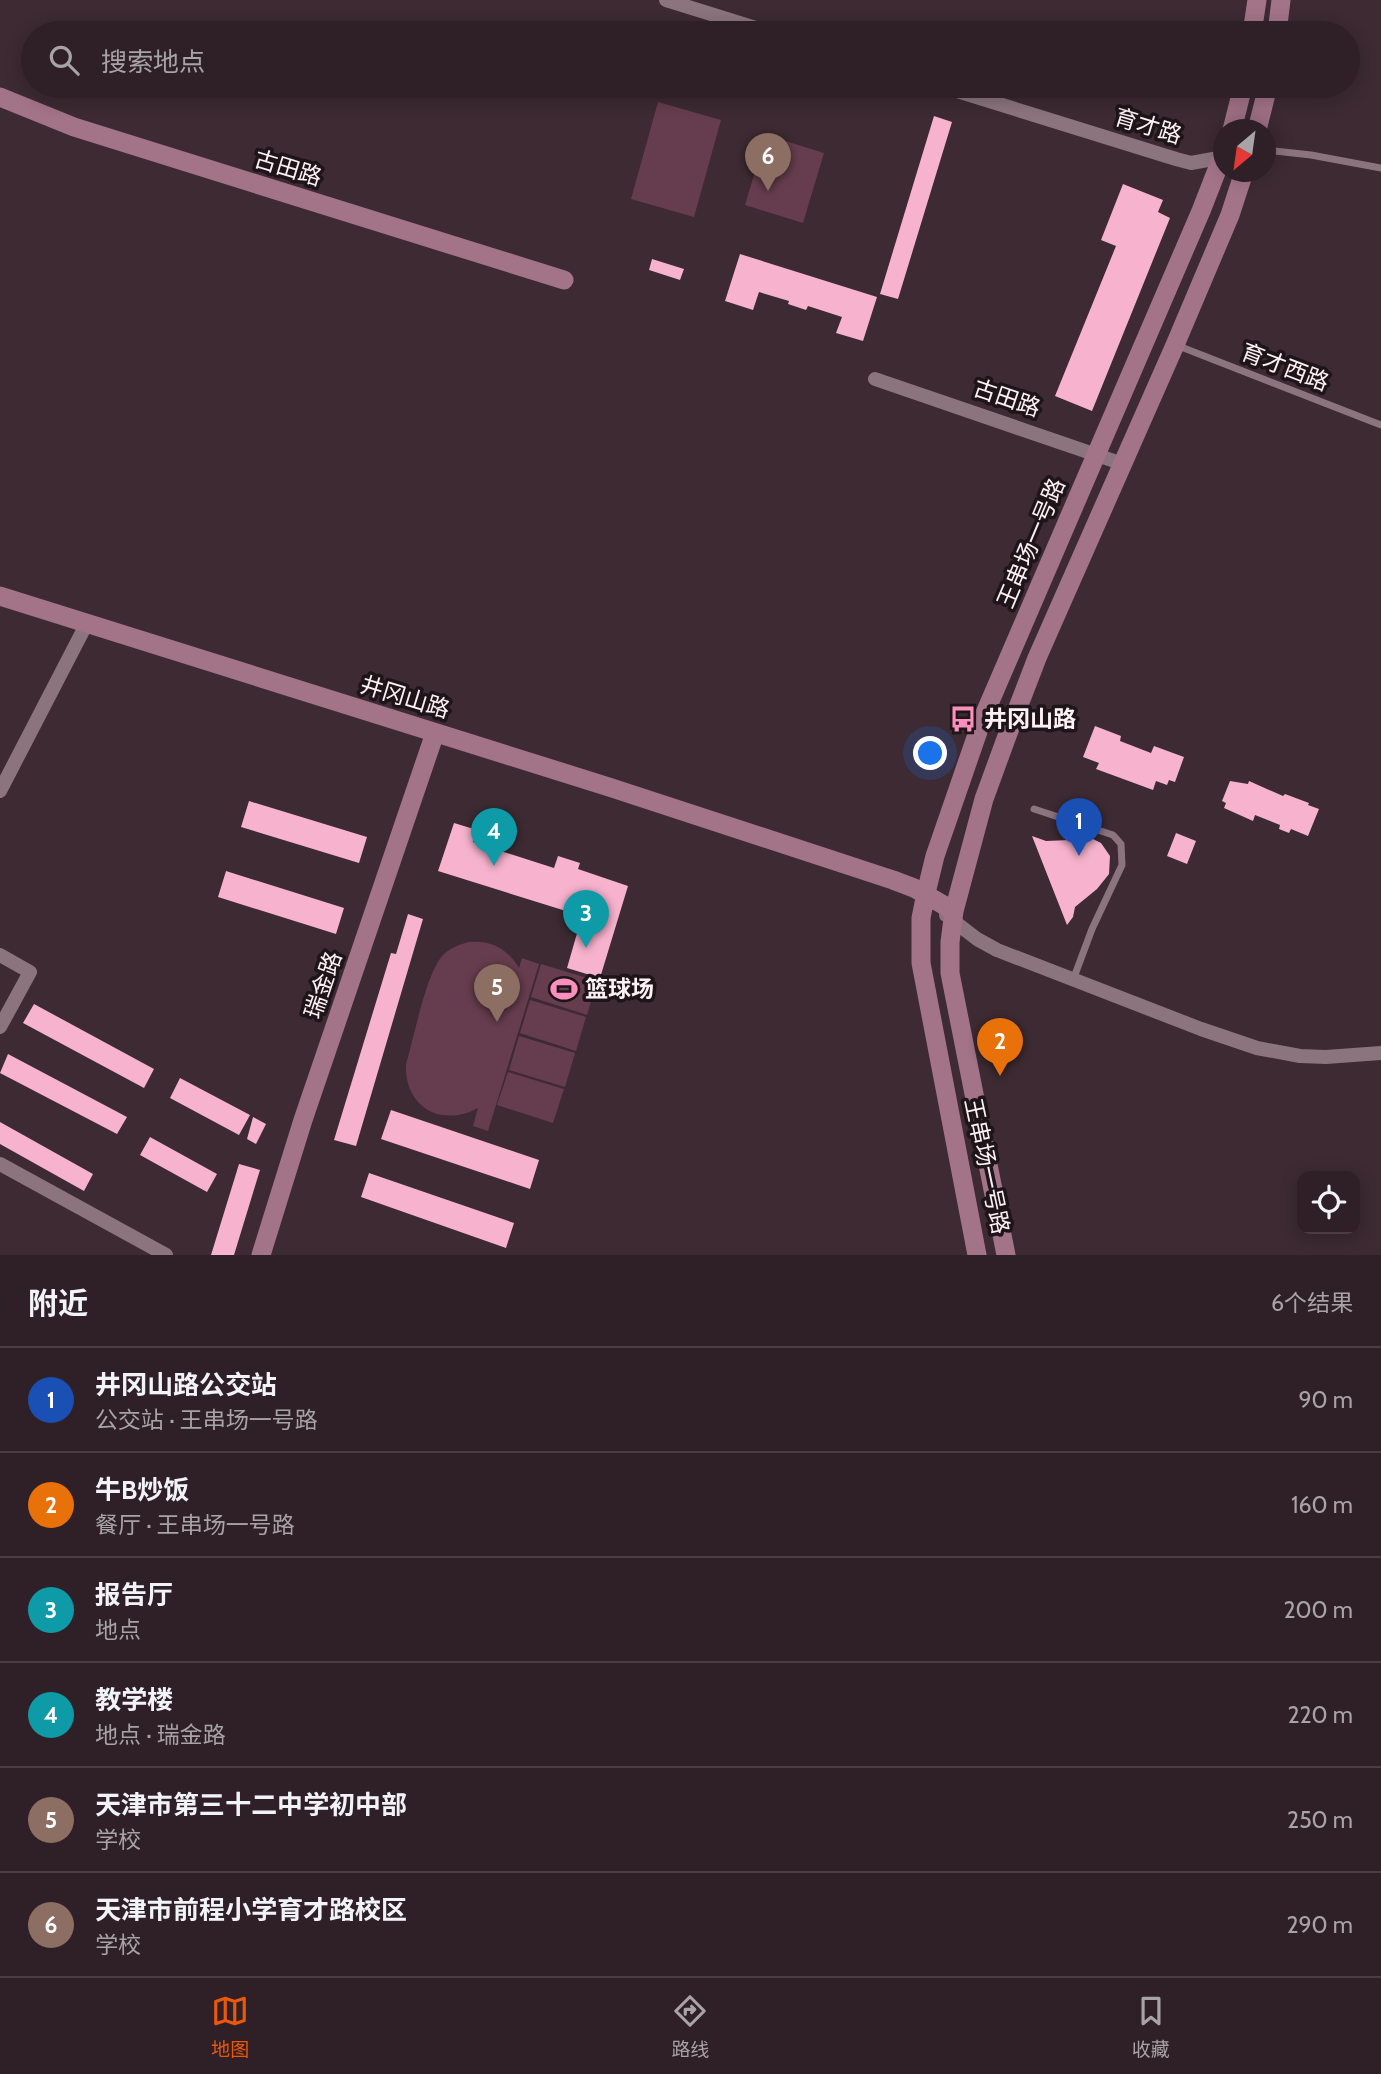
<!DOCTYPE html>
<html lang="zh">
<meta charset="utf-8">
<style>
body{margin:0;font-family:Cabin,"Noto Sans SC",sans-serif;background:#3a2d32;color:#f1f3f6}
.controls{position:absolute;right:21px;bottom:21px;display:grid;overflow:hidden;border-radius:14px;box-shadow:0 4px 18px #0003}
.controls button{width:63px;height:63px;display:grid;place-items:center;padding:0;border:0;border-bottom:2px solid #493e43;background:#2e2026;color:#f1f3f6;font:35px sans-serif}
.compass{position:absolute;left:1213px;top:119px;width:63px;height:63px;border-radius:50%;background:#2e2026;box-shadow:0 4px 18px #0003;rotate:209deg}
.you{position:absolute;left:931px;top:754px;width:24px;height:24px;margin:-18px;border:5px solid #fff;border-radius:50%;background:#1a73e8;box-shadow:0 0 0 10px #1a73e833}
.badge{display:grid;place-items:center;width:46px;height:46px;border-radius:50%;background:#ea580c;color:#fff;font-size:23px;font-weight:700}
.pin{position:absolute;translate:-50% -58px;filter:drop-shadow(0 2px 4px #0008)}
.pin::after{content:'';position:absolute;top:37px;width:24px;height:21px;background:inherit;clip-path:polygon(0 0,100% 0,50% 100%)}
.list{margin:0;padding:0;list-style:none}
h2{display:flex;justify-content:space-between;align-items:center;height:91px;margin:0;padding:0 28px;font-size:30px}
h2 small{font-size:23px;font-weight:400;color:#a7a3a7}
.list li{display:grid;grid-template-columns:46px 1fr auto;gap:21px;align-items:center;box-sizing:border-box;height:105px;padding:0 28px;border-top:2px solid #493e43}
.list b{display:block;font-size:26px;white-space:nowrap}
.list p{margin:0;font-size:23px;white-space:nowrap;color:#a7a3a7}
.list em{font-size:23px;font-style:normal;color:#a7a3a7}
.icon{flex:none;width:38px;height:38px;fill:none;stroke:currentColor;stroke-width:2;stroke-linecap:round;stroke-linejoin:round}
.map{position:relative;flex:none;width:1381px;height:1255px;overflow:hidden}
.search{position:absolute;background:#2e2026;box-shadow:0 4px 18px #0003;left:21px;right:21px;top:21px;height:77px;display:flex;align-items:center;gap:18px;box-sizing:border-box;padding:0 24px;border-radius:38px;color:#a7a3a7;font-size:26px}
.sheet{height:721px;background:#2e2026}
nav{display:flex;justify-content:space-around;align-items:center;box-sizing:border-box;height:98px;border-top:2px solid #493e43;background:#2e2026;font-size:19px;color:#a7a3a7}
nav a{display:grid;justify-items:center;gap:4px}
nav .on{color:#ea580c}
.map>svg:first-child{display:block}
.green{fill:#663d4e}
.building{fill:#f7b2cd}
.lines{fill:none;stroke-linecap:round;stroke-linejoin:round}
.lane{stroke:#8b747d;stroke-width:7}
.street{stroke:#8b747d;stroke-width:14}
.secondary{stroke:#a37388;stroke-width:19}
.labels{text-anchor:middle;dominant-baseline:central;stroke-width:7;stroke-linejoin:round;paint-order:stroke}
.street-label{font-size:23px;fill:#fef1f6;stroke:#1e1519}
.poi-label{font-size:23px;font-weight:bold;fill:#fef1f6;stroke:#1e1519;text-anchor:start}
</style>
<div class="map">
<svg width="1381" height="1255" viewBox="0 0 1381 1255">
<rect width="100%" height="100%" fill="#3d2a32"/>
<path class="green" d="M658 102 721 120 694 217 631 199Z
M766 135 824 153 803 223 745 205Z
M468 942C491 940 507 948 519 968L522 958 539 964 488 1131 473 1126 478 1108C441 1128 404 1107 406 1064 414 1038 426 973 443 955 450 948 459 945 468 942Z
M541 964 597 981 587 1015 531 997Z
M530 1000 586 1017 576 1051 520 1033Z
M519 1036 575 1053 565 1087 509 1070Z
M508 1072 564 1089 553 1123 497 1105Z"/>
<path class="building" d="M934 116 952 122 898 299 880 294Z
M1123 184 1163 200 1158 212 1170 218 1092 411 1055 396 1116 246 1101 240Z
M740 254 877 297 863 341 836 333 842 317 808 306 806 310 788 304 789 301 759 292 753 310 725 301Z
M652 259 684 269 680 280 649 270Z
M1095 726 1121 736 1120 741 1151 753 1154 746 1184 757 1175 782 1169 780 1167 785 1156 781 1153 790 1096 769 1099 763 1083 757Z
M1230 781 1248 784 1249 781 1283 796 1285 794 1309 803 1308 805 1319 809 1308 836 1291 829 1289 833 1279 829 1280 825 1255 815 1253 821 1224 808 1226 803 1222 801Z
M249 801 367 837 359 863 241 827Z
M454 823 477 830 473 842 554 868 558 856 580 863 578 869 628 886 600 978 567 968 582 916 438 871Z
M1176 833 1196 841 1187 864 1167 856Z
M1032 836 1046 841 1093 839 1101 843 1110 856 1109 874 1097 889 1075 907 1073 917 1067 925Z
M226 871 344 908 336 934 218 897Z
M408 914 423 919 356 1146 334 1140 391 953 396 954Z
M34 1004 154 1069 144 1088 23 1023Z
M8 1054 127 1117 117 1134 0 1073Z
M180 1078 250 1115 239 1135 170 1098Z
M391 1110 539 1160 530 1189 381 1139Z
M253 1117 266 1124 256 1144 247 1139Z
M0 1122 93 1174 84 1191 0 1144Z
M150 1137 217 1174 207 1192 140 1155Z
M239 1164 260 1170 234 1255H211Z
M369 1173 514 1223 506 1248 361 1197Z"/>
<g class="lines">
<path class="lane" d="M1266 150 1311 155 1381 168
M1176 345 1381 425
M1034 809 1113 835 1121 844 1122 865 1092 929 1073 980"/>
<path class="street" d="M666 0 772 33
M941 86 1176 159 1191 163 1224 157
M875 379 1123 464
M0 791 87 623
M946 915 977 939 997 950 1201 1029 1257 1048 1300 1056 1326 1057 1381 1053
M0 955 30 972 0 1027
M0 1164 166 1255"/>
<path class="secondary" d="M1252 33 1257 0
M1277 33 1281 0
M0 97 74 127 564 280
M1232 130 1243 86
M1257 130 1268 86
M0 596 612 788 893 880 914 888 954 911
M261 1255 303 1120 435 733
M977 1255 921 963V918L926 893 935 856 982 720 1201 211 1224 152
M1006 1255 950 973V942L954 911 984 799 1007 736 1037 658 1175 345 1230 215 1244 172"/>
</g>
<defs>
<g id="bus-bare" transform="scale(2.1)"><path d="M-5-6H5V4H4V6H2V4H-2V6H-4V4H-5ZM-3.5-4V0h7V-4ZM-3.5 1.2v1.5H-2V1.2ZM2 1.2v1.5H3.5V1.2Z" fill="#fd8ebe" stroke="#1e1519" stroke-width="2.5" paint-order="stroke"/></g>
<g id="stadium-bare" transform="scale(2.1)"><path d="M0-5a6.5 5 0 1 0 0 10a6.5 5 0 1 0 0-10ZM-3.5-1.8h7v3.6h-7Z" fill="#fd8ebe" stroke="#1e1519" stroke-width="2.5" paint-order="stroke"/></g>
</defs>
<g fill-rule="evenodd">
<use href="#bus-bare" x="963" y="719"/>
<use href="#stadium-bare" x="564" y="989"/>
</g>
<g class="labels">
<g class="street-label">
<text transform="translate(1148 126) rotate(17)">育才路</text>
<text transform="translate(288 168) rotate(17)">古田路</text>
<text transform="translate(1285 367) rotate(21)">育才西路</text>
<text transform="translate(1007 398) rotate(19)">古田路</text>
<text transform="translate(1031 543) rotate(-67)">王串场一号路</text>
<text transform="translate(405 697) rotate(17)">井冈山路</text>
<text transform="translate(323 985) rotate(-71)">瑞金路</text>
<text transform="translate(987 1166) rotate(78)">王串场一号路</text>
</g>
<g class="poi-label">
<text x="984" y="719">井冈山路</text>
<text x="585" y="989">篮球场</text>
</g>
</g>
</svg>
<div class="controls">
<button><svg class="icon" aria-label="locate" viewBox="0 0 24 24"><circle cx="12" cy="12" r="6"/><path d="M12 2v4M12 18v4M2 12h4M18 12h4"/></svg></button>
</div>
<svg class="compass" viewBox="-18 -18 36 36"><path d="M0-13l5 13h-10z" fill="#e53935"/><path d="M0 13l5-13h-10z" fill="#a7a3a7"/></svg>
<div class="you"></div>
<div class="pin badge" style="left:1079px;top:856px;background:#1a4fb4">1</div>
<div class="pin badge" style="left:1000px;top:1076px;background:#e8710a">2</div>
<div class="pin badge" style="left:586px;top:948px;background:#0f9aa8">3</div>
<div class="pin badge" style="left:494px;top:866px;background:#0f9aa8">4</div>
<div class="pin badge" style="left:497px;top:1022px;background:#8d6e63">5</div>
<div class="pin badge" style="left:768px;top:191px;background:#8d6e63">6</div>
<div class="search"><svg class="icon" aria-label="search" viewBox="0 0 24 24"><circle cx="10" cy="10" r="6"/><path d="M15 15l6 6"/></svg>搜索地点</div>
</div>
<section class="sheet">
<h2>附近<small>6个结果</small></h2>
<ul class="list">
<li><span class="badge" style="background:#1a4fb4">1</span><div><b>井冈山路公交站</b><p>公交站 · 王串场一号路</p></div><em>90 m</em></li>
<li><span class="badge" style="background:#e8710a">2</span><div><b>牛B炒饭</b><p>餐厅 · 王串场一号路</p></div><em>160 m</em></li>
<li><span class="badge" style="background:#0f9aa8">3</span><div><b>报告厅</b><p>地点</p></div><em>200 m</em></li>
<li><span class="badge" style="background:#0f9aa8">4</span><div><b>教学楼</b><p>地点 · 瑞金路</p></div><em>220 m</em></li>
<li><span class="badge" style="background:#8d6e63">5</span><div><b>天津市第三十二中学初中部</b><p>学校</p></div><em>250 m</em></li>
<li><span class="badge" style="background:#8d6e63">6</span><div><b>天津市前程小学育才路校区</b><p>学校</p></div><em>290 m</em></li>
</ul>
</section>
<nav>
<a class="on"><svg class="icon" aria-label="map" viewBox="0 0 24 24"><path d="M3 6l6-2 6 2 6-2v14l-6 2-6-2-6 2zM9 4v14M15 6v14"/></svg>地图</a>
<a><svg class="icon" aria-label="directions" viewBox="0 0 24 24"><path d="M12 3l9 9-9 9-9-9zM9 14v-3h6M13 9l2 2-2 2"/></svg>路线</a>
<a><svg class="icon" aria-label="saved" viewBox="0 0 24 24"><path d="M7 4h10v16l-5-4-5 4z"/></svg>收藏</a>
</nav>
